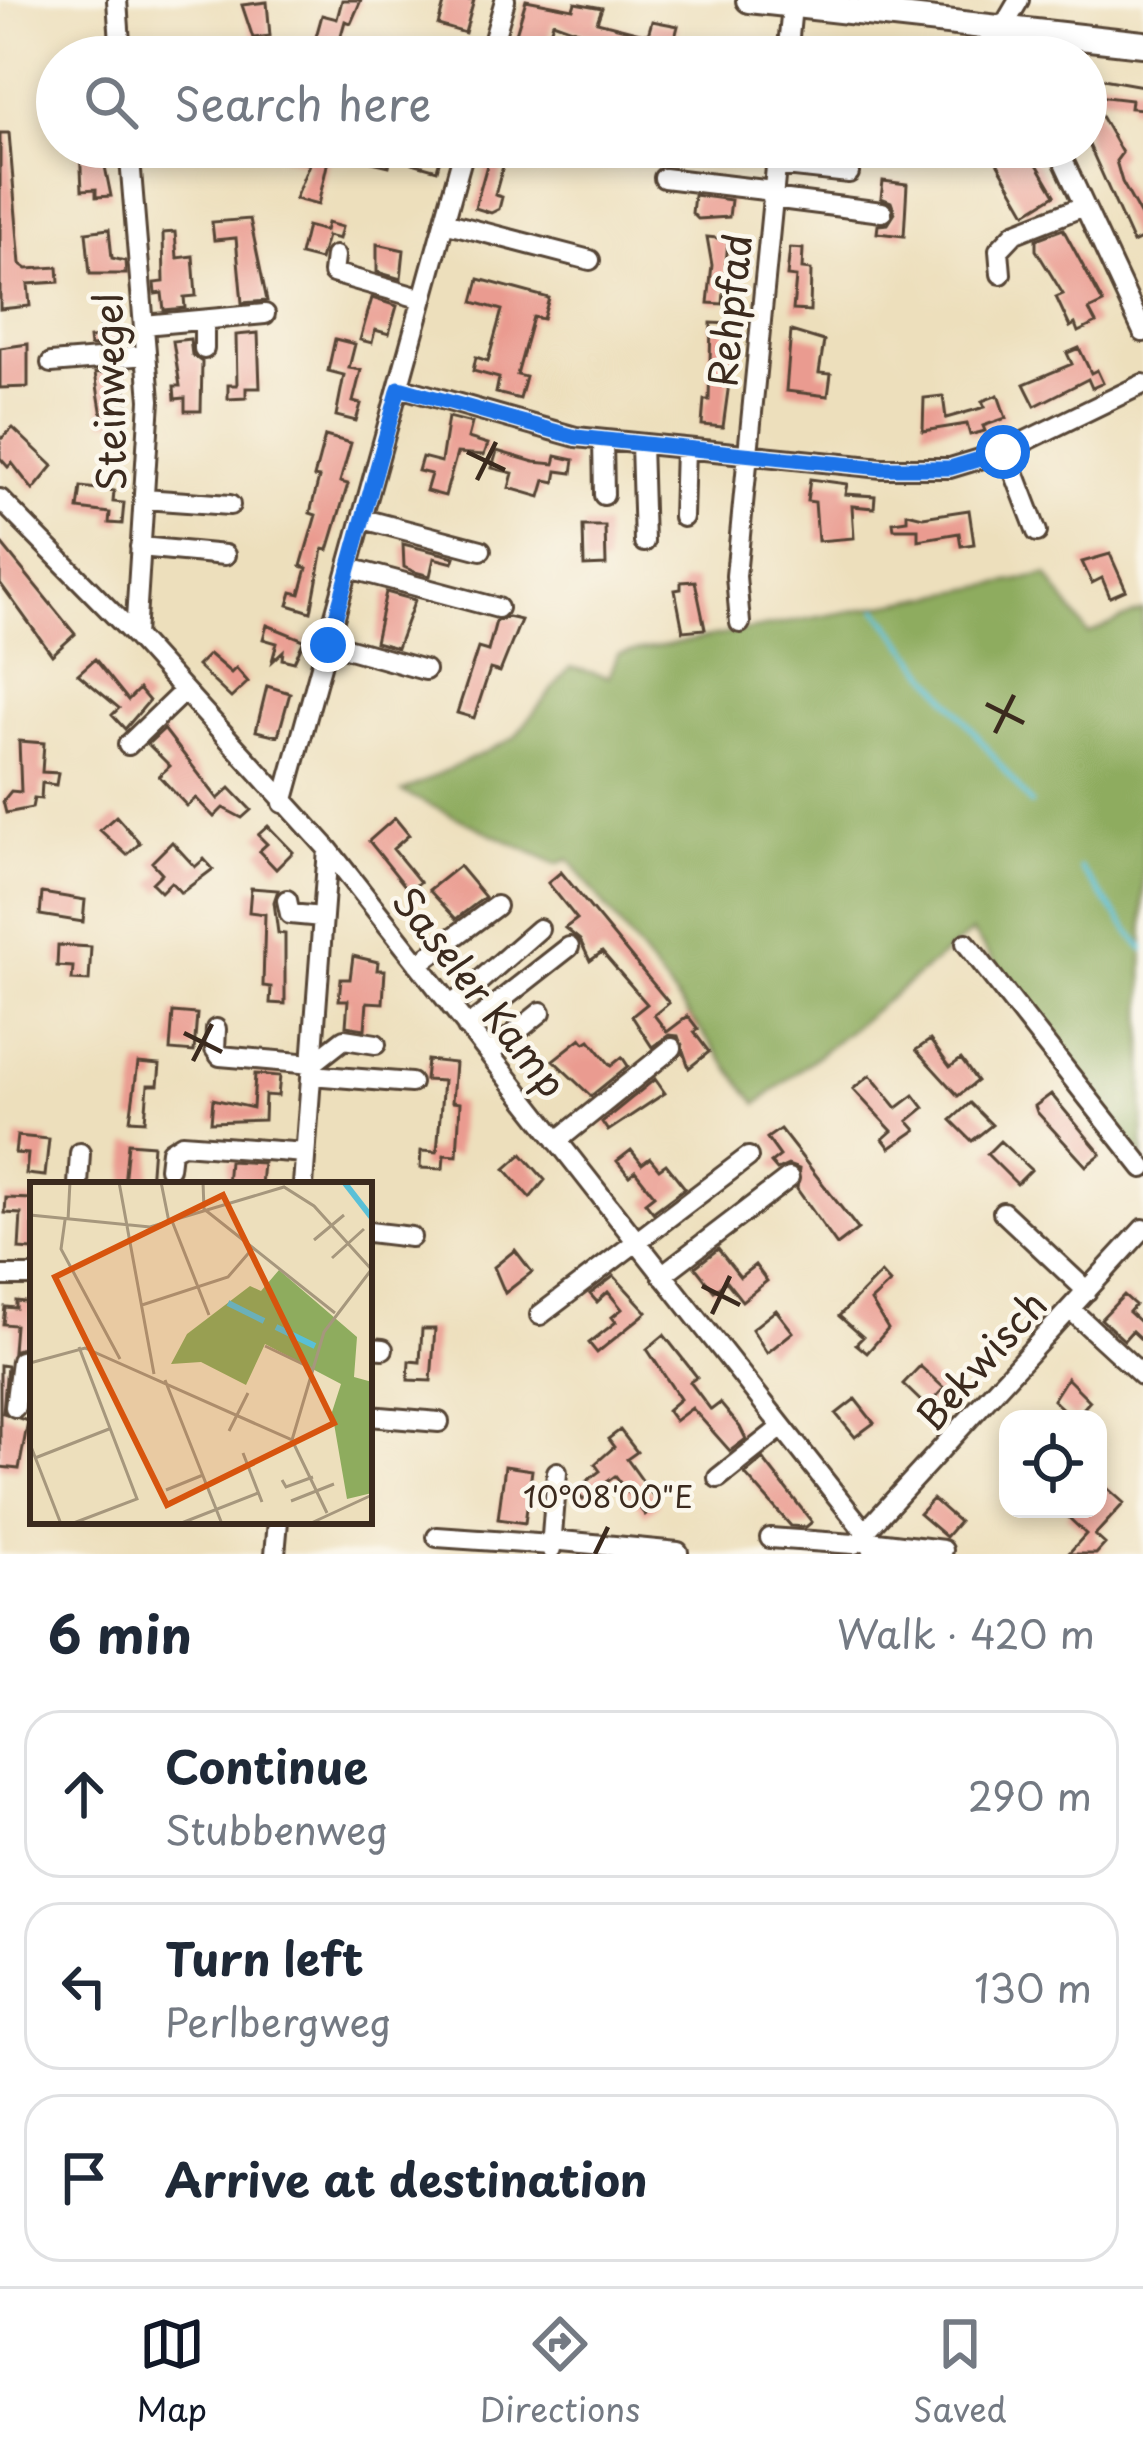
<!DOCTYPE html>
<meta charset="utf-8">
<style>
body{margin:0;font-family:"Playpen Sans",sans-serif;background:#f6f6f7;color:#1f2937}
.controls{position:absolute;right:36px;bottom:36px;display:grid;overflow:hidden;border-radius:24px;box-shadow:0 6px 18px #0003}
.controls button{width:108px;height:108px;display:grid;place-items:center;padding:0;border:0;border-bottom:3px solid #e0e1e3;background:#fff;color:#1f2937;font:60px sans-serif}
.stop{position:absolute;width:36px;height:36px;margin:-27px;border:9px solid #1a73e8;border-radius:50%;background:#fff}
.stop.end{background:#1a73e8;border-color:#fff;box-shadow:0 3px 12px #0008}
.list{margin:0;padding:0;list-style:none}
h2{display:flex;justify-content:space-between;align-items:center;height:156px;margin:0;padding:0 48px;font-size:51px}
h2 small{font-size:39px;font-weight:400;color:#747a83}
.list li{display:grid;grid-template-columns:78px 1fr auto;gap:36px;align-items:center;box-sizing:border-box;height:168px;margin:0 24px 24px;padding:0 24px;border:3px solid #e0e1e3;border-radius:36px}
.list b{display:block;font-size:45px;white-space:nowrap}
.list p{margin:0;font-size:39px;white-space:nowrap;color:#747a83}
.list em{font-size:39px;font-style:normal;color:#747a83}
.icon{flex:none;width:66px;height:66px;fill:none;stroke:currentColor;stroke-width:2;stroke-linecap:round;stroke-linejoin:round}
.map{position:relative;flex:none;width:1143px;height:1554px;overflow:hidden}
.search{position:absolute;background:#fff;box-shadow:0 6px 18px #0003;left:36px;right:36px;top:36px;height:132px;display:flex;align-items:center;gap:30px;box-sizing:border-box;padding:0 42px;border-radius:66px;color:#747a83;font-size:45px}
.sheet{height:732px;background:#fff}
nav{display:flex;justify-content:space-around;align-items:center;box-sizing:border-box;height:168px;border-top:3px solid #e0e1e3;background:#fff;font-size:33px;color:#747a83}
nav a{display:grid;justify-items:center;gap:6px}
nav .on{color:#111827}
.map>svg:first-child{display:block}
.forest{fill:#8eac5e;stroke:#646b3e;stroke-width:3}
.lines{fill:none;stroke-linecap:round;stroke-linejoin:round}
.stream{stroke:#59c0d7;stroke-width:4.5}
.building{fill:#ea9b90}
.minor-casing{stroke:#564536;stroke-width:24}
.major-casing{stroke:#564536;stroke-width:30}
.minor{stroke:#fff;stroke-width:18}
.major{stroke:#fff;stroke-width:24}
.route{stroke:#1a73e8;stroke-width:15}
.ticks{fill:none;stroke:#3b2a1e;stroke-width:4.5}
.labels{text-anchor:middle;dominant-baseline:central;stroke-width:9;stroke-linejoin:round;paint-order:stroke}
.street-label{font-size:39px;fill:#3b2a1e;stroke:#fbf7ec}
.inset-river{fill:none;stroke:#59c0d7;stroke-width:6}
.inset-road{fill:none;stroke:#a6977d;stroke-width:3}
.view{fill:#d7540e;fill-opacity:0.15;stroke:#d7540e;stroke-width:6}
.inset-edge{fill:none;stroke:#3b2a1e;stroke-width:6}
.ticks-label{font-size:30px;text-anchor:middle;fill:#3b2a1e;stroke:#fbf7ec;stroke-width:9;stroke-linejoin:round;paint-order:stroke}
</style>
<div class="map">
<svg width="1143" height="1554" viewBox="0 0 1143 1554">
<rect width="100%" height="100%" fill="#fbf7ec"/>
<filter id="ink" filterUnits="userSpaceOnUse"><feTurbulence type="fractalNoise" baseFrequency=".00833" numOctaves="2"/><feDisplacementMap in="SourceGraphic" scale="24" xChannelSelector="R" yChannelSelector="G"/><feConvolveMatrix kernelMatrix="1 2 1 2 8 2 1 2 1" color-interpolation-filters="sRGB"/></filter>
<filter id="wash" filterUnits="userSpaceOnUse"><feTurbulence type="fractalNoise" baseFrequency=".004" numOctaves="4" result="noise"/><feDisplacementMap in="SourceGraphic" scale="48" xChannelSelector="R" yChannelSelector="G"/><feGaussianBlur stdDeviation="2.7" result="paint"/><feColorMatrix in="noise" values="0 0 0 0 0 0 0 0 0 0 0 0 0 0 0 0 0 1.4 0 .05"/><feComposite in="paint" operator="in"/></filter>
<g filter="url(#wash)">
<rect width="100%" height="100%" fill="#eddfbc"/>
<path class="forest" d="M1047 575 1088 634 1143 610V1158L972 932 757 1104 569 859 557 864 402 792 514 738 570 667 609 677 618 654Z"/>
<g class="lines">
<path class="stream" d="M877 609 1031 804
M1080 868 1143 949"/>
</g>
<g id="blocks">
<path class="building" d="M342 0H361L351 23 345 21 337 50 314 44 322 15 337 19Z
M445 0H474L465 33 438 25Z
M526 0 573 9 575 3 602 8 597 22 648 35 652 21 678 26 674 42 720 57H680L633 42 626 57 602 50 605 41 553 22 546 46 515 37Z
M267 2 270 36 253 38 242 5Z
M1086 76 1143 86V109L1130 108 1131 100 1089 95 1122 153 1116 161 1122 182 1143 220V238L1133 243 1086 138Z
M0 133H9L20 264 27 269 58 267 59 282 28 284 30 306 0 309Z
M80 147H101L111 196 96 197V189L82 190Z
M285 147 306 153 308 147H331L318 205 295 199 309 164 281 156Z
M367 147H423L442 152 437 170 391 157 389 166 368 161Z
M492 147H519L514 162 505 159 495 195 502 197 499 209 491 213 475 208Z
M1027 147 1055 195 1026 213 995 159Z
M883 181 907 184 904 236 877 233 878 225 888 224 895 213 891 202 881 198Z
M694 195 731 200 729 217 698 219 692 213Z
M250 219 267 301 242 303 236 238 214 240 212 222Z
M327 223 342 227 339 239 327 236 320 260 300 255 307 226 325 231Z
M109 229 112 258 125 261 126 274H90L86 232Z
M1063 229 1103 303 1089 310 1096 323 1078 332 1075 324 1070 327 1056 297 1063 294 1036 250V239Z
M175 232 177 258 193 256 196 296 184 297 185 308 164 310 162 293 155 294 154 283 164 282 163 233Z
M707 237 728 239 723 304 708 303 712 265Z
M377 244 404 250 401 279 377 272Z
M790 248 803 249 802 269 811 270 810 311 793 310 796 277 787 276Z
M479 279 549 298 543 319 533 317 517 375 526 377 520 399 496 393 499 378 473 371 476 357 488 361 502 310 473 302Z
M372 298 397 306 389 334 375 330 372 343 360 340Z
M119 309 120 344 90 346 89 338 102 337 100 310Z
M711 323 729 324 727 346 734 347 723 427 702 425 704 400H709Z
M791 331 824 341 819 373 831 374 828 396 786 391Z
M258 333 260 388H246V398L228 399V385H237L236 335Z
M190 339 192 355 202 362 201 411H185V398L175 399 174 386H180L173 341Z
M335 339 355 344 349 368 361 370 353 402 361 404 356 421 336 416 344 375 328 371Z
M28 344V387L0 388V348Z
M1079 348 1091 373 1097 370 1103 383 1092 388 1088 379 1035 406 1024 384 1072 364 1067 353Z
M125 370 128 413H123V421L103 422 95 373Z
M998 395 1006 418 983 426 985 431 970 435 967 424 923 431 924 398 943 396 946 418 985 407 982 401Z
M448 417 472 423 468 438 488 444 484 455 457 453 445 496 426 491 431 474 418 471 422 457 441 462Z
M13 428 53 466 33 490 12 463 8 467 0 458V440Z
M325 436 351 443 340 482 348 484 328 550 323 549 311 612 288 605 292 592 300 594 307 568 301 566 316 515 310 513 319 478 314 477Z
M497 451 534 462 554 464 556 456 574 460 572 473 557 471 555 482 545 480 540 497 509 488 513 473 492 468Z
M810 479 847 484 845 494 875 496 874 508 852 506 854 538 818 541 815 502 807 501Z
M81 487 114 491 113 502 124 503 122 524 109 523 110 513 78 509Z
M969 510 974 544 961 546 959 533 918 540V529H894L893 522 907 520V513L923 517Z
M583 526H605L606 565 584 566Z
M0 542 75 634 52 655 0 583Z
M403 544 455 557 453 563 434 558 430 576 415 572 404 567Z
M1110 554 1126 590 1110 597 1102 578 1092 583 1082 562Z
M695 581 705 629 683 631 675 590 681 589V582Z
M386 592 415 600 397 648 375 642Z
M508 617 521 620 500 672 490 669 474 718 457 713 478 648 488 651 496 621Z
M267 625 304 640 294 662 282 659 283 651 272 661 277 643 263 639Z
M209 654 231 673 236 668 248 682 231 698 197 666Z
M95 659 128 700 139 689 149 701 125 729 112 715 119 708 78 674Z
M267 686 290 693 278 736 256 731Z
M164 729 218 799 230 788 251 810 242 818 223 808 214 817 196 798 187 806 159 776 170 766 148 744Z
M19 741 44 743 42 772 58 773 56 785 42 783 41 799 34 798 32 808 6 813 3 801 11 791 21 792Z
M116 816 140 843 127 855 100 830Z
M395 818 409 835 393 849 420 882 409 891 369 841Z
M268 826 293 852 276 869 259 851 267 844 258 835Z
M172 842 195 867 204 859 213 869 181 893 171 882 161 892 152 883 162 873 152 862Z
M459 866 485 897 456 919 429 890Z
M561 872 669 1003 654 1015 667 1032 688 1016 698 1029 694 1032 709 1052 689 1068 678 1036 669 1035 652 1047 632 1016 647 1004 602 952 590 961 580 940 565 928 577 919 548 883Z
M251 888 278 890 274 902 278 933 285 934V1004L270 1003 271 987 263 986 265 914 249 912Z
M42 893 85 900 83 922 40 915Z
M58 945 91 947 89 981 72 980 73 967 57 966Z
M353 956 378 962 377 970H385L383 1003 367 1002 365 1029 346 1026 348 1000H339L341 979H350Z
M173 1012 197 1014 194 1052 170 1050Z
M581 1038 585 1043 590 1040 611 1066 622 1057 628 1066 591 1096 553 1060Z
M930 1040 950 1067 961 1059 977 1081 958 1096 916 1050Z
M427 1060 455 1063 452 1102 460 1103 457 1156 444 1155 443 1169 420 1168 421 1151 437 1152 443 1081 425 1080Z
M138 1063 160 1065 158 1085H148L145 1121 130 1120Z
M255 1074 280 1076 278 1096 265 1095 264 1120 211 1122 213 1099 253 1108Z
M870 1075 897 1108 914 1095 924 1108 908 1121 916 1130 890 1148 883 1139 892 1131 853 1089Z
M655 1079 665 1093 608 1131 602 1122Z
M1051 1094 1101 1154 1086 1166 1037 1112 1035 1106Z
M970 1103 992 1125 972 1141 951 1120Z
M780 1129 858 1229 837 1245 797 1189 799 1169 788 1165 777 1170 771 1163 780 1156 767 1138Z
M17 1136 49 1139 45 1176 26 1174 28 1154 15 1153Z
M1000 1141 1031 1170 1017 1184 987 1154Z
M128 1143 153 1145 150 1185H124Z
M631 1150 642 1164 650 1158 659 1169 666 1164 685 1188 653 1212 645 1202 654 1195 635 1171 629 1176 617 1161Z
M522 1154 545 1180 530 1198 505 1169Z
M229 1161 263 1163 261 1185H227Z
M6 1198 33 1199V1250L19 1249 21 1214 5 1213Z
M718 1249 740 1277 755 1265 767 1281 742 1301 726 1281 714 1291 695 1267Z
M515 1250 532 1272 505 1293 494 1267Z
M881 1273 890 1283 871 1301 888 1329 867 1353 856 1344 863 1337 839 1316Z
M614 1276 647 1312 597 1353 589 1343 616 1322 612 1317 622 1309 608 1292 597 1302 590 1294Z
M1124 1295 1135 1305 1129 1312 1143 1325V1341L1132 1331 1124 1340 1101 1319Z
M16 1301 33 1303V1308L30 1345 13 1351 15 1325 3 1324 5 1307 16 1308Z
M776 1310 793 1332 767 1353 752 1329Z
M422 1329H435L431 1381 408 1380 409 1361 420 1362Z
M664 1335 697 1377 690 1382 711 1410 720 1403 740 1427 746 1439 730 1451 692 1408 675 1421 667 1410 680 1399 647 1349Z
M0 1365 7 1366 3 1413 28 1421 19 1469 0 1467Z
M920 1366 944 1388 927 1407 903 1384Z
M1067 1378 1090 1401 1074 1419 1053 1400Z
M855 1399 874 1423 855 1437 836 1414Z
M620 1430 637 1452 627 1459 659 1504 645 1515 615 1476 583 1500 575 1490 600 1471 595 1464 614 1447 608 1439Z
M763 1459 812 1522 806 1527 791 1526 745 1474Z
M505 1466 532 1470 525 1523 498 1519Z
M1106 1487 1124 1503 1095 1535 1105 1544 1096 1554H1068L1086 1534 1066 1515 1072 1509H1098V1495Z
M933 1499 959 1522 946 1537 919 1514Z"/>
</g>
</g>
<g filter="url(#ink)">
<use href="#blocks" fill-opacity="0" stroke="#564536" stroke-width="3"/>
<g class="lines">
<g class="minor-casing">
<path id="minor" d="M117 0 121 57
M489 57 505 0
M787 57 792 6
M1015 57 1002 29 1019 0
M129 147 150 400 135 636
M1057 147 1143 332
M776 165 849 173
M664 178 773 191
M772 198 882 212
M444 222 590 260
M335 256 333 273 423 299
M1001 274 999 250 1015 233 1084 206
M144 325 265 314
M204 327V349
M51 363 146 355
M399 387 576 437 882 468H950L1003 452 1143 384
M603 440 604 495
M641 444 644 542
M1006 451 1037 532
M0 499 135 636 328 849 865 1532 875 1554
M144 499 230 505
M683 517 685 448
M363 519 481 550
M140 547 225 555
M349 568 498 608
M740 623 736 576 778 147
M328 643 425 670
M128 745 184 691
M283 803 465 147
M287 900 290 914 322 917
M966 943 1143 1168
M418 964 496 906
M451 1006 539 929
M467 1027 569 947
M216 1029 215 1049 220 1056 312 1064 344 1039 376 1044
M489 1054 541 1012
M311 1075 411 1083
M557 1141 672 1048
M169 1168 171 1151 182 1144 305 1153
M78 1185 80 1153
M303 1185 328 849
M1003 1212 1087 1291
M369 1232 411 1237
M662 1275 789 1178
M0 1276H33
M1070 1309 1143 1376
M540 1315 748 1157
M369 1348 383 1349
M15 1407 21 1361 33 1358
M369 1416 439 1422
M718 1478 782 1427
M865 1532 1143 1229
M437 1537 551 1545
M770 1538 854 1544 867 1537
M551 1540 678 1552
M869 1541 943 1550
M551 1549 557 1472
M275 1554 278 1521"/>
</g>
<g class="major-casing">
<path id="major" d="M749 0 1143 44"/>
</g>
<use href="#minor" class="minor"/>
<use href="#major" class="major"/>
</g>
</g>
<g class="lines" filter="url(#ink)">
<path class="route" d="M328 645 399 388 576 437 882 468H950L1003 452"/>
</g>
<path class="ticks" d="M467 452 505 470M477 480 496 442M986 704 1024 723M995 733 1014 695M184 1033 222 1052M193 1061 212 1024M702 1286 740 1305M712 1314 730 1276M595 1554 608 1527"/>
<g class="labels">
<g class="street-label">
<text transform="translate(728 310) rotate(-84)">Rehpfad</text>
<text transform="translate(108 392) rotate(-91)">Steinwegel</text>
<text transform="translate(481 991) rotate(52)">Saseler Kamp</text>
<text transform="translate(980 1359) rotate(-48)">Bekwisch</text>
</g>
</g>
<g transform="translate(30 1182)">
<rect width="342" height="342" fill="#eddfbc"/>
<path d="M249 88 327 155 324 195 342 200V311L317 317 302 230 311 202 235 162 216 203 171 180 141 182 157 152 220 104 231 109Z" fill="#8eac5e"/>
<path class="inset-river" d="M314 0 342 36M198 121 234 139M246 145 285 164"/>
<path class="inset-road" d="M89 0 124 192M131 0 139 40M173 0 174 27 305 131M0 33 120 45 254 5 284 24 342 88M35 38 31 67 90 177M38 38 40 0M142 39 179 133M284 58 314 33M302 76 334 47M112 123 198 95 223 66M235 164 283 187M0 181 55 166 262 258 297 331M135 198 192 342M199 249 218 211M262 258 294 150 341 88M0 262 31 342M213 271 232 320M5 276 79 247M252 298 256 305 283 295M136 308 173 293M261 319 304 302M41 342 107 317 49 165M149 342 228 311M279 342 342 313"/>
<path class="view" d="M193 13 304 241 137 323 25 95Z"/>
<rect width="342" height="342" class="inset-edge"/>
</g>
<g class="ticks-label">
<text x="608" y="1508">10°08'00"E</text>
</g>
</svg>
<div class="controls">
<button><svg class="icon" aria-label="locate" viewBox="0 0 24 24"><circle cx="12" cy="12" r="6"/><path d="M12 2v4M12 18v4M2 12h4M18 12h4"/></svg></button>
</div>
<div class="stop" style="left:1003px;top:452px"></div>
<div class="stop end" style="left:328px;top:645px"></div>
<div class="search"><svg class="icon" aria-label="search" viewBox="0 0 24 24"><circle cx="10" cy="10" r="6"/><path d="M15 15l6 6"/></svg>Search here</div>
</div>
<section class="sheet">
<h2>6 min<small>Walk · 420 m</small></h2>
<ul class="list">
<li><svg class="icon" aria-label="ahead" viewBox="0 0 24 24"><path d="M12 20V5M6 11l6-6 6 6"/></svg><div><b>Continue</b><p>Stubbenweg</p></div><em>290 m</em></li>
<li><svg class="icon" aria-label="left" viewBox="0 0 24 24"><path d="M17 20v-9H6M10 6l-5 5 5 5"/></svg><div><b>Turn left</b><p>Perlbergweg</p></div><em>130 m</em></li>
<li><svg class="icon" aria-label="arrive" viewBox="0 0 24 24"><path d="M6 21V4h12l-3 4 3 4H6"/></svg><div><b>Arrive at destination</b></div></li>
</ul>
</section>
<nav>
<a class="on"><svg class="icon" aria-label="map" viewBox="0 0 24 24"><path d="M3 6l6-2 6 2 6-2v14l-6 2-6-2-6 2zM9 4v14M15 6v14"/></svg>Map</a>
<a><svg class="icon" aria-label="directions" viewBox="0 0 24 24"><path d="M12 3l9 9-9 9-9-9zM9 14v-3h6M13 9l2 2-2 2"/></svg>Directions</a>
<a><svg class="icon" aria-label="saved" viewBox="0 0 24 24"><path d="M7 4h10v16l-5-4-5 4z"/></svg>Saved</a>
</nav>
